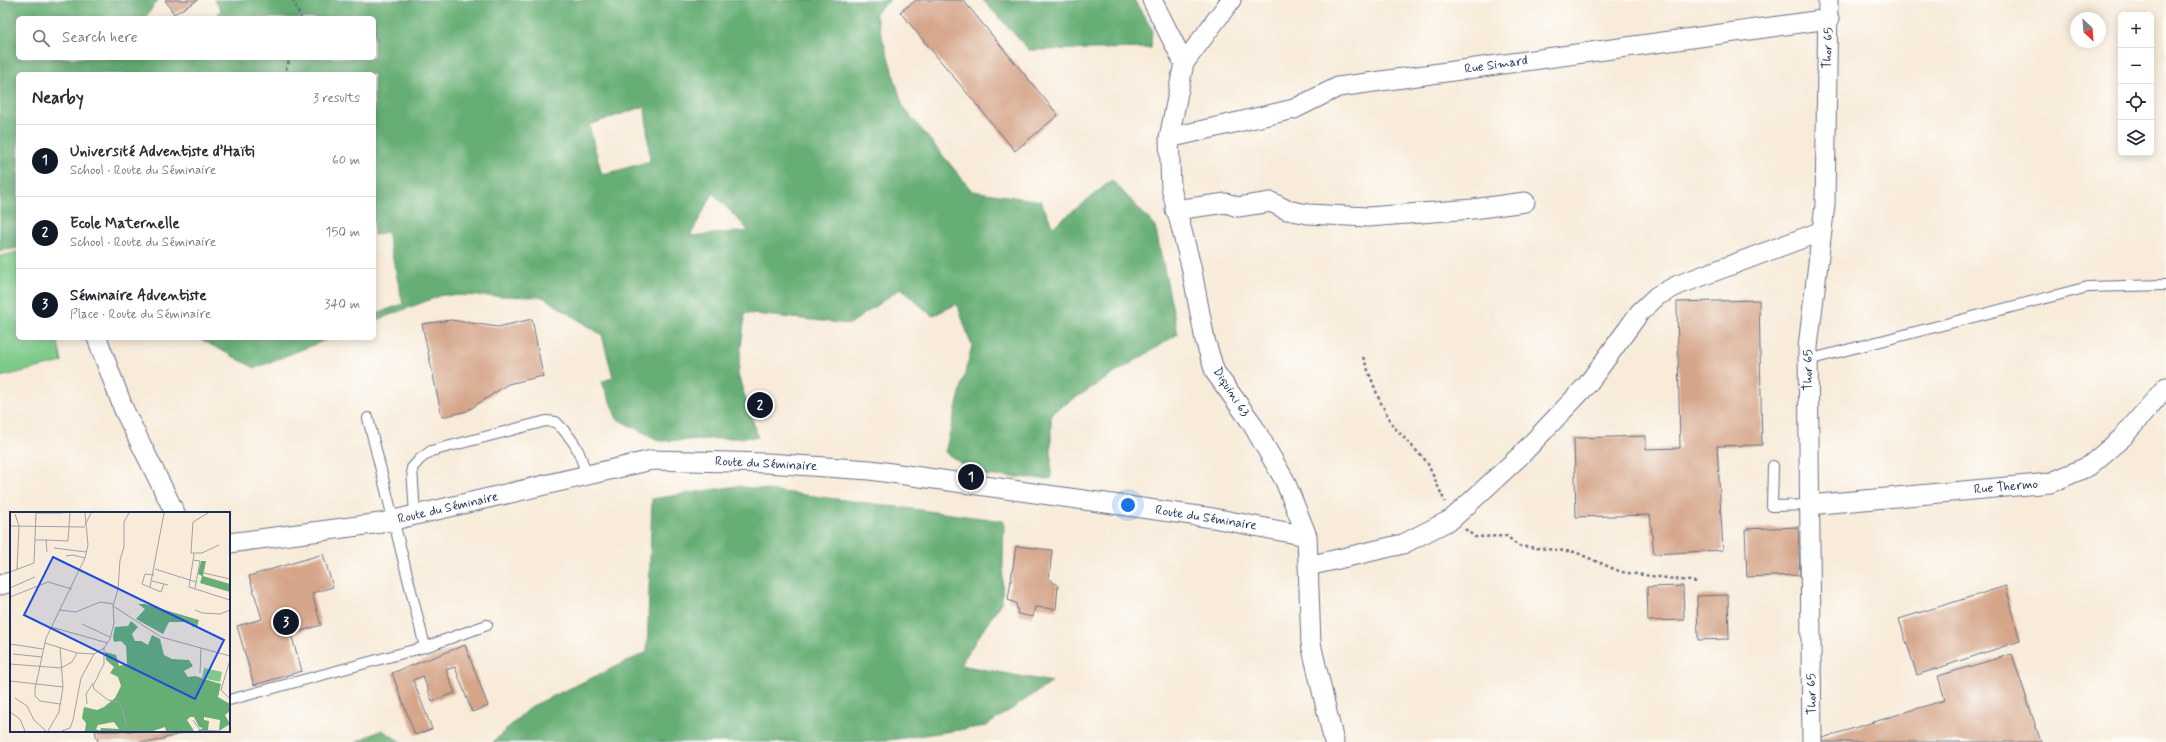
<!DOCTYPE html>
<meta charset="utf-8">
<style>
body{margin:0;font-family:Mynerve,sans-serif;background:#f7f7f7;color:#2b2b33}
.controls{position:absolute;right:12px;top:12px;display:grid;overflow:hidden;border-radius:6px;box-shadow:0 2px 10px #0003}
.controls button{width:36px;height:36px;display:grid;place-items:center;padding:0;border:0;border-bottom:1px solid #e1e1e2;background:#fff;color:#2b2b33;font:20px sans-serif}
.compass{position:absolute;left:2070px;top:12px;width:36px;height:36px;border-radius:50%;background:#fff;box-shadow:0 2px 10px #0003;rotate:154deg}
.you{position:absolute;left:1128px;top:505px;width:14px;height:14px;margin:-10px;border:3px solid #fff;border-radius:50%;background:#1a73e8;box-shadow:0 0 0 6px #1a73e833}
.badge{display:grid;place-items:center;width:26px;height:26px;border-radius:50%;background:#111827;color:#fff;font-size:13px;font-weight:700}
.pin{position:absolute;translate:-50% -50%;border:2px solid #fff;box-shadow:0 1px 4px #0006}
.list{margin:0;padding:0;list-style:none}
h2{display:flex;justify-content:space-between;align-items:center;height:52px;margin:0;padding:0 16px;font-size:17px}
h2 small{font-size:13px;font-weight:400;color:#7c7c81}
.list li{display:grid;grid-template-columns:26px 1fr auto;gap:12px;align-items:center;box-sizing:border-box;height:72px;padding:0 16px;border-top:1px solid #e1e1e2}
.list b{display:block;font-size:15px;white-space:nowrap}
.list p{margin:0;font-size:13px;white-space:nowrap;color:#7c7c81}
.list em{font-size:13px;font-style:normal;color:#7c7c81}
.icon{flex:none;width:22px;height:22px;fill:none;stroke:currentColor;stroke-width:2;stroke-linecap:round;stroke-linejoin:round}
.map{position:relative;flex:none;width:2166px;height:742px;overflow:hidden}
.search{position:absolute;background:#fff;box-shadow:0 2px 10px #0003;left:16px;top:16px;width:360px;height:44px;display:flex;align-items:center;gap:10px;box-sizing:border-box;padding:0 14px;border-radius:6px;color:#7c7c81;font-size:15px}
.panel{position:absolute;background:#fff;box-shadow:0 2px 10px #0003;left:16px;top:72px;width:360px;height:268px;border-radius:6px}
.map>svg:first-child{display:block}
.green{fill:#7dca88;stroke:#4c7c73}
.forest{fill:#66ae74;stroke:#406e69;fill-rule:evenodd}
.building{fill:#d5a589}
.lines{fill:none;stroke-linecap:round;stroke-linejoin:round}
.service-casing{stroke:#687189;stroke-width:12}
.minor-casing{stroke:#687189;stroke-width:21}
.path{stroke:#687189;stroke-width:2.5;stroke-dasharray:3 3;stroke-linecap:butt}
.service{stroke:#fff;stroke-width:10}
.minor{stroke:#fff;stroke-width:19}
.labels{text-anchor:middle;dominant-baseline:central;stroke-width:3;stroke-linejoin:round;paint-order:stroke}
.street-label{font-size:13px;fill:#1b2f5e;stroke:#fdfcf7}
.inset-road{fill:none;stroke:#a0a0a8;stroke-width:1}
.view{fill:#1d4ed8;fill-opacity:0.15;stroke:#1d4ed8;stroke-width:2}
.inset-edge{fill:none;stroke:#1b2f5e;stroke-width:2}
</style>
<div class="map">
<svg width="2166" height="742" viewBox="0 0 2166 742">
<rect width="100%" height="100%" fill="#fdfcf7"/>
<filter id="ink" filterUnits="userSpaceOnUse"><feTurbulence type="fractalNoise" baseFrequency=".025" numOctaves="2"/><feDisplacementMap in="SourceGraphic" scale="8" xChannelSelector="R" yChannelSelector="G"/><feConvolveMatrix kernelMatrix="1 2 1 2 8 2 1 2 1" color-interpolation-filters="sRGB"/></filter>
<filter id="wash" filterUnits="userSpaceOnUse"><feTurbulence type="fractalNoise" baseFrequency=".012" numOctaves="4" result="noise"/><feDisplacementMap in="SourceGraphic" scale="16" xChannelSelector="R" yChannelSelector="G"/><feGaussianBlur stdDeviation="0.9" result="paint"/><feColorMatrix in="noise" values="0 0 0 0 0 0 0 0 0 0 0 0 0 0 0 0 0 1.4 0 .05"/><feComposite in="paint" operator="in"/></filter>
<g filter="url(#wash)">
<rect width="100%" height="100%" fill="#f8ebd9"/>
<path class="green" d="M18 252V338H57L62 362 0 377V256Z"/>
<path class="forest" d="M0 0H158L145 18H18V58H374V18H216L221 9 214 0H890L875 13 903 107 972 191 1041 201 1053 227 1112 180 1155 226 1178 334 1051 413V479L977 475 945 452 972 346 957 304 932 316 901 288 850 324 745 313 738 375 758 437 660 441 617 419 602 382 613 377 602 335 543 297 442 295 374 321V314L403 304 387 232 374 235V74H18V248L0 251ZM645 106 650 161 602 175 589 125ZM713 193 749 231 690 236Z
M983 0H1134L1152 29 1151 48 1029 50Z
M198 338H331L255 368Z
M737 486 1004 521 1002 601 960 665 1052 682 986 726 876 742H493L530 707 647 652 652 499Z
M382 730 401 742H356Z"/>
<g id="blocks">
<path class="building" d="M165 0H198L174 14Z
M916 0H963L1058 115 1015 151 900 12Z
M1759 300 1762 445 1717 446 1723 550 1654 554 1650 515 1576 517 1574 438 1646 436V449L1680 448 1677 302Z
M532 319 543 376 508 384 467 411 442 417 422 324 451 320 498 327Z
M1798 527 1800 575 1747 577 1745 529Z
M1016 546 1052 550 1049 579 1058 586 1056 609 1035 607 1033 617 1018 614 1016 603 1008 600Z
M323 554 333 587 312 593 321 625 291 634 302 671 254 685 237 626 262 619 249 576Z
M1683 586 1684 620 1648 621 1647 587Z
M2006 586 2020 641 1917 675 1899 619Z
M1728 595 1729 639 1698 640 1697 596Z
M465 645 488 706 472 712 455 667 446 670 455 693 432 701 423 676 413 680 432 729 415 735 392 673Z
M2012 654 2041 742H1819V739L1945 700 1938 676Z
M95 731H190L152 742H98Z"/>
</g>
</g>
<g filter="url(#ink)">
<use href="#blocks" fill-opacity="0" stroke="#687189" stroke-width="1"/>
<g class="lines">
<g class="service-casing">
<path id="service" d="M1808 360 2088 287 2166 285
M368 418 425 647
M1773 466 1772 506 1809 505
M415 515 412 468 420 459 431 451 546 421 556 422C574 440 580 450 586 475
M229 700 425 647 487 625"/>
</g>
<g class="minor-casing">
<path id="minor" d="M1152 0 1184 63
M1231 0 1184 63 1169 138 1171 188 1191 266 1205 340 1215 372 1251 422 1285 481 1307 536 1311 644 1334 742
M1169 138 1294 109 1338 87 1829 19
M1175 210 1226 203 1238 207 1271 202 1287 210 1308 214 1368 217 1473 209 1525 202
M97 338 124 410 175 513
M1809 505 2050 483 2089 466 2123 437 2166 387
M229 543 381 523 652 460 767 463 870 470 1213 518 1307 536
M1308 566 1403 544 1452 519 1521 455 1587 385 1640 312 1657 296 1678 285 1822 231
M0 585 11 582
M1812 742 1808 347 1825 205 1828 0"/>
</g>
<path class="path" d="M293 0 301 18
M282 74 285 72 290 58
M1363 357 1379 399 1393 426 1427 462 1445 502
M1465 529 1475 537 1507 536 1518 546 1575 552 1621 572 1697 582"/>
<use href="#service" class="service"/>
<use href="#minor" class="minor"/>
</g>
</g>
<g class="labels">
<g class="street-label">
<text transform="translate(1828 48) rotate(-87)">Thor 65</text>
<text transform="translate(1496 65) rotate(-8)">Rue Simard</text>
<text transform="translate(1808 370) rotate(-90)">Thor 65</text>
<text transform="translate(1231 392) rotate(57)">Diquini 63</text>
<text transform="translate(766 464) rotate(3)">Route du Séminaire</text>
<text transform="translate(2006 487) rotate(-5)">Rue Thermo</text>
<text transform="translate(448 508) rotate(-13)">Route du Séminaire</text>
<text transform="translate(1206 518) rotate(9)">Route du Séminaire</text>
<text transform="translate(1812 694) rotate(-91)">Thor 65</text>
</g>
</g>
<g transform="translate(10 512)">
<rect width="220" height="220" fill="#f8ebd9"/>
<path d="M194 156 212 160 210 170 192 166Z" fill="#7dca88"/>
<path d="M191 49H196L193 64 220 72V80L190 71 192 64 188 62ZM128 92H135L189 108 187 115H183L180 110H159L153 122 126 107 135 97ZM121 109 128 115 122 122 125 129H131L138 133 142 123 150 127 154 143 162 147 179 148 183 154 174 159 178 165 185 164 211 172 208 185 220 192V199L215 203 220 212 209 219 210 208 194 205V208L199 209 198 218 202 219H187L193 216 189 215 184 205H180L177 208 184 219H156L155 215 143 219H75L76 211 72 206 74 195 87 198 94 195 105 186 111 174 108 165 100 161 104 155 96 148 95 140 106 143 109 154 117 152 116 134 111 129 104 130 103 125 105 115 118 114ZM104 210 109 217 91 216 90 219 86 217 88 213Z" fill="#66ae74" fill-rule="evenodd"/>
<path class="inset-road" d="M26 1H53M198 1 183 10 181 41H192L209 33M5 2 9 14 7 57M75 13 81 1M0 14 75 15M25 28H36L37 40M36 28 58 29 60 1M44 36 76 40M184 42 179 75 220 88M56 44 63 43 75 46M183 48 190 49 185 76M145 57 186 70M0 60 24 51 26 1M194 61 220 67M144 63 135 62 132 72 151 80 154 72M142 69 158 73M140 75 154 1M0 76 25 65M0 85 38 70 62 77M103 94 151 125 220 144M50 98 66 100 90 90 104 92M185 98 192 101 210 102 220 98M72 112 100 125M41 115 98 131M35 131 67 141 84 142M0 132 33 137M3 142 32 145M220 148 211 178 220 187M0 152 51 156 62 150 67 141M190 161 191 136M89 162 83 174 84 177 98 188 110 190 117 215M88 163 94 152V136M0 169 53 175M5 186 17 194 24 208 36 219M50 192 30 189 25 184V177L36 126 75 46 78 33 75 1M77 192 76 182 83 171M0 200 10 207 15 219M183 208 190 218 209 219M38 219 49 200 53 175 50 135M52 219 60 216 63 208 71 166 84 142 94 136 100 127 104 111 103 94 108 77 110 48 114 35V10L119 1"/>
<path class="view" d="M43 45 214 128 185 187 14 103Z"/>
<rect width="220" height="220" class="inset-edge"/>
</g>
</svg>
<div class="controls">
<button>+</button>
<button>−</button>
<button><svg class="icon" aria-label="locate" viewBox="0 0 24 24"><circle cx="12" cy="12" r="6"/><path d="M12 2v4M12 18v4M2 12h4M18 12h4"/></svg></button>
<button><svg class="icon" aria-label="layers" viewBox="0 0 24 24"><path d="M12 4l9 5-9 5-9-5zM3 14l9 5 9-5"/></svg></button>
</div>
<svg class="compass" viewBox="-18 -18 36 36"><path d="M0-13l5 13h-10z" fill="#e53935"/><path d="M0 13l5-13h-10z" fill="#7c7c81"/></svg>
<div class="you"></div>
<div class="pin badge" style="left:971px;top:477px">1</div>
<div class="pin badge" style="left:760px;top:405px">2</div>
<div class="pin badge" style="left:286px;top:622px">3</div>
<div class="search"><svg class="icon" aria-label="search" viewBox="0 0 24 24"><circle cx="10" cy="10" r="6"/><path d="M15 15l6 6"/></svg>Search here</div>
<section class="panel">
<h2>Nearby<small>3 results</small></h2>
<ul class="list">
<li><span class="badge">1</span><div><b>Université Adventiste d’Haïti</b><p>School · Route du Séminaire</p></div><em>60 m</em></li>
<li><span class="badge">2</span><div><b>Ecole Maternelle</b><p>School · Route du Séminaire</p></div><em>150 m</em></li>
<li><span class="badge">3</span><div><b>Séminaire Adventiste</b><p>Place · Route du Séminaire</p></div><em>340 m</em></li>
</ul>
</section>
</div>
